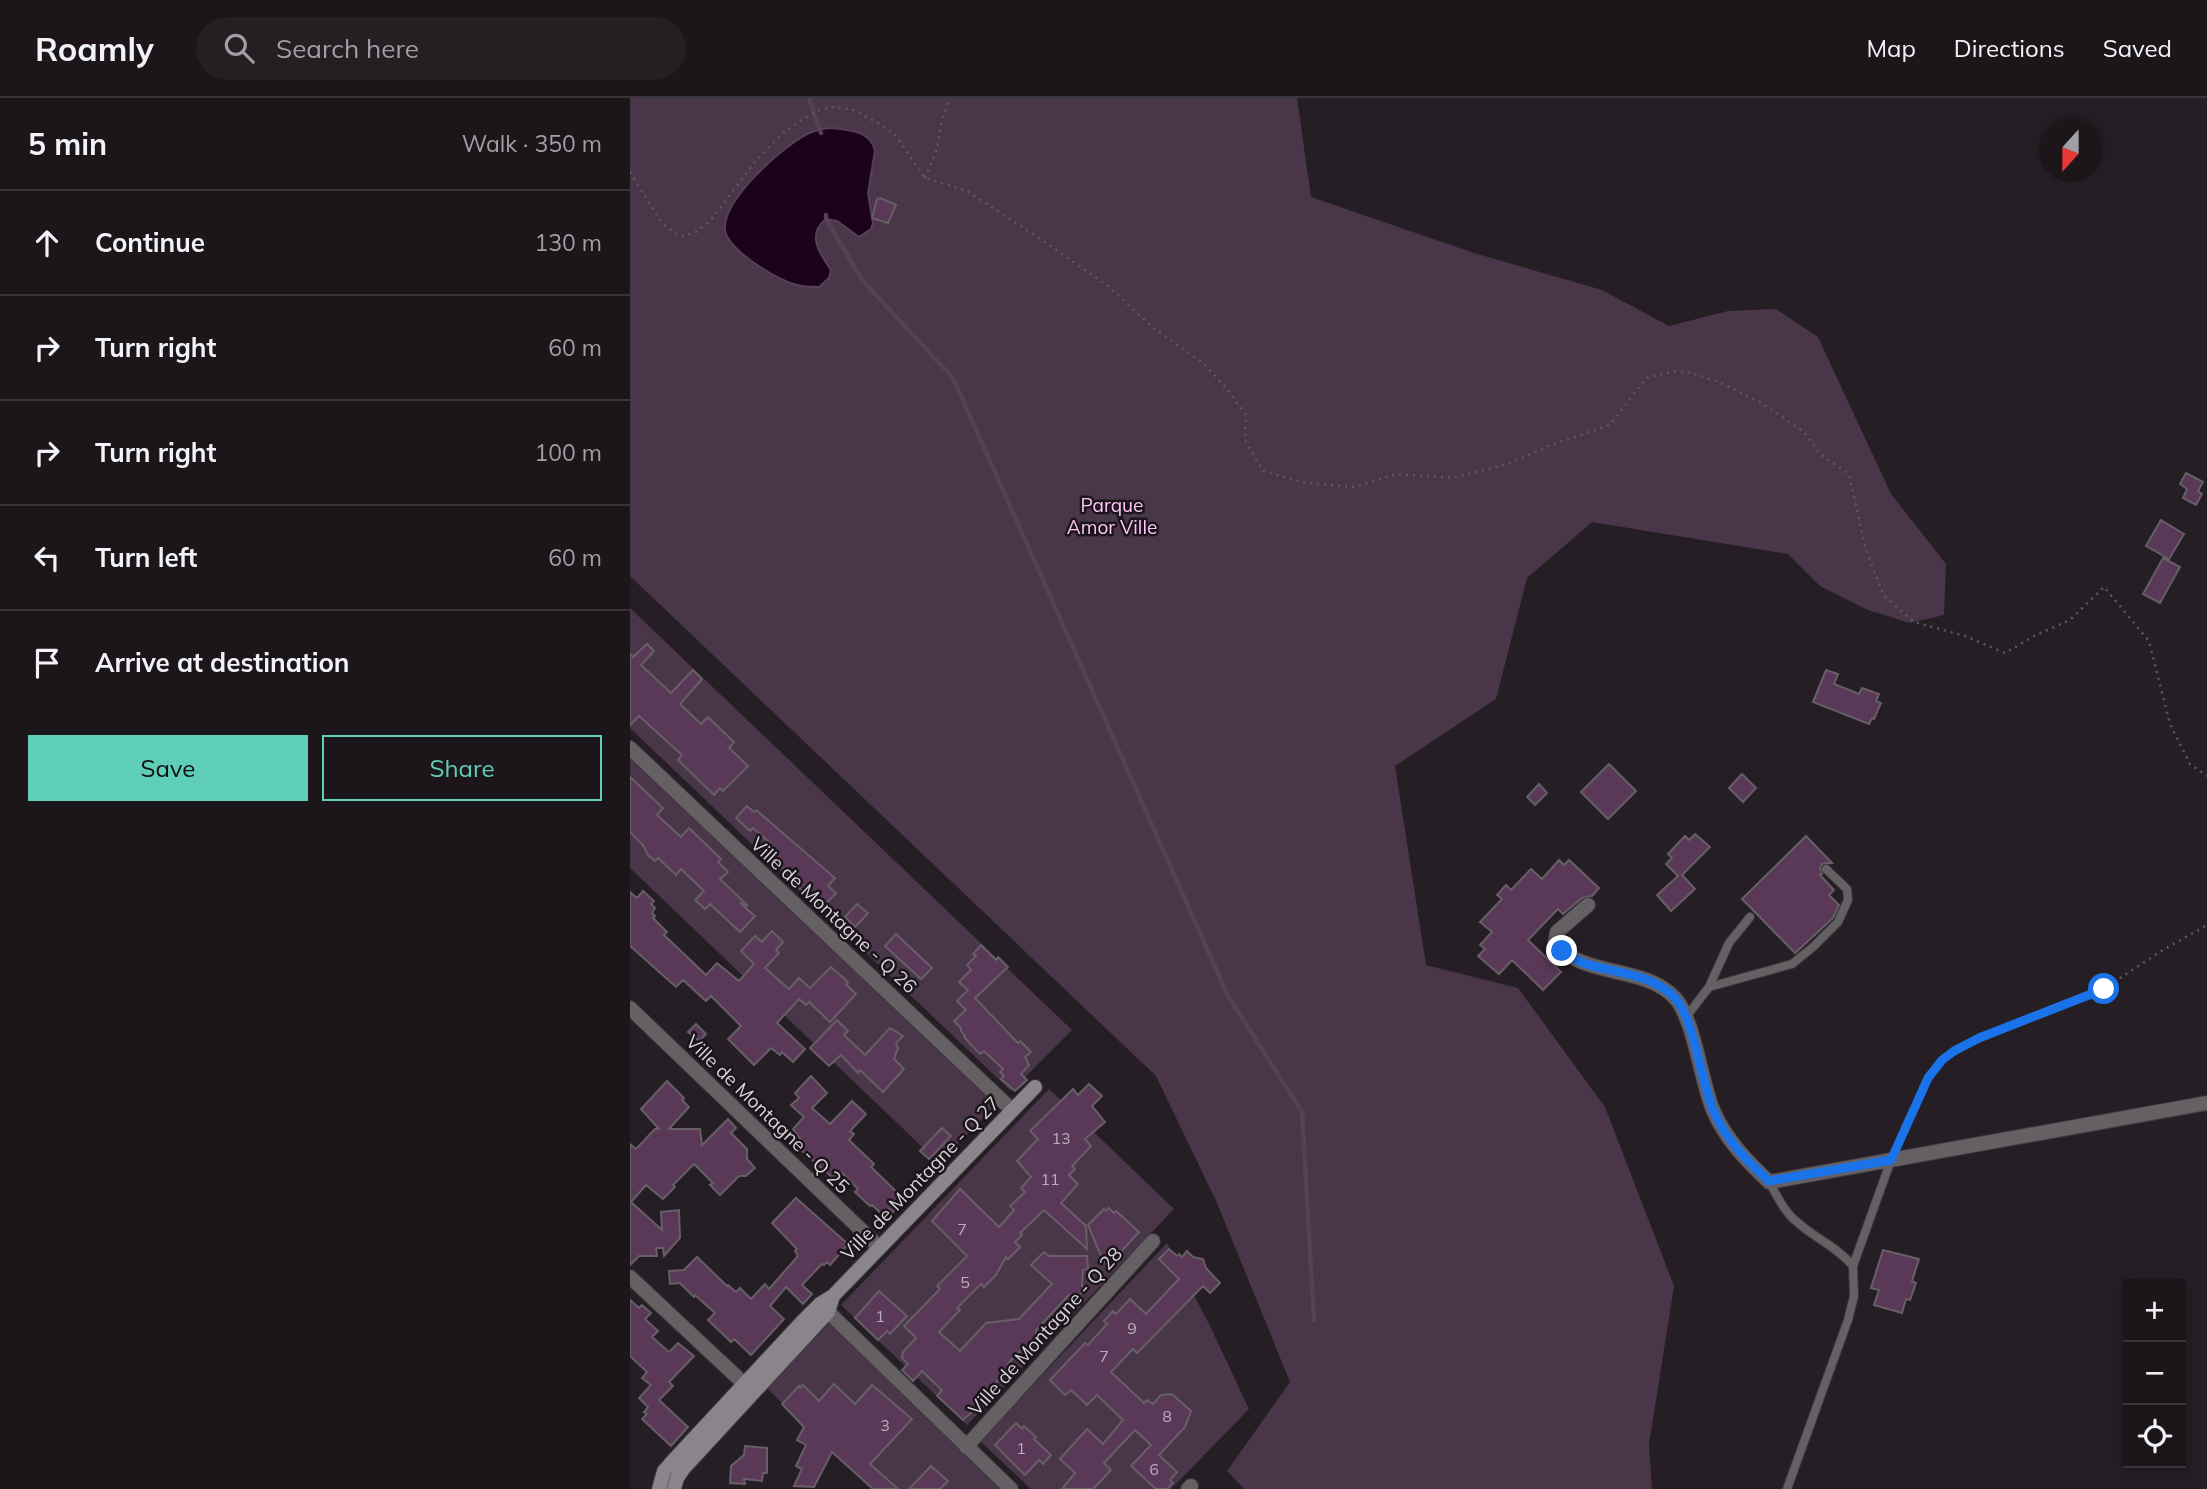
<!DOCTYPE html>
<meta charset="utf-8">
<style>
body{margin:0;font-family:Mulish,sans-serif;background:#251f24;color:#f1f3f6}
.controls{position:absolute;right:21px;bottom:21px;display:grid;overflow:hidden;border-radius:0px;box-shadow:0 4px 10px #0003}
.controls button{width:63px;height:63px;display:grid;place-items:center;padding:0;border:0;border-bottom:2px solid #3a353a;background:#1c161b;color:#f1f3f6;font:35px sans-serif}
.compass{position:absolute;left:1409px;top:21px;width:63px;height:63px;border-radius:50%;background:#1c161b;box-shadow:0 4px 10px #0003;rotate:201deg}
.stop{position:absolute;width:21px;height:21px;margin:-16px;border:5px solid #1a73e8;border-radius:50%;background:#fff}
.stop.end{background:#1a73e8;border-color:#fff;box-shadow:0 2px 7px #0008}
.list{margin:0;padding:0;list-style:none}
h2{display:flex;justify-content:space-between;align-items:center;height:91px;margin:0;padding:0 28px;font-size:30px}
h2 small{font-size:23px;font-weight:400;color:#a09fa3}
.list li{display:grid;grid-template-columns:46px 1fr auto;gap:21px;align-items:center;box-sizing:border-box;height:105px;padding:0 28px;border-top:2px solid #3a353a}
.list b{display:block;font-size:26px;white-space:nowrap}
.list em{font-size:23px;font-style:normal;color:#a09fa3}
.actions{display:flex;gap:14px;padding:21px 28px}
.actions a{flex:1;padding:16px 0;border:2px solid #5eceb8;border-radius:0px;text-align:center;font-size:24px;color:#5eceb8}
.actions .main{background:#5eceb8;color:#111}
.icon{flex:none;width:38px;height:38px;fill:none;stroke:currentColor;stroke-width:2;stroke-linecap:round;stroke-linejoin:round}
.map{position:relative;flex:none;width:1577px;height:1391px;overflow:hidden}
header{display:flex;align-items:center;gap:42px;box-sizing:border-box;height:98px;padding:0 35px;background:#1c161b;border-bottom:2px solid #3a353a}
header strong{font-size:33px}
nav{display:flex;gap:38px;margin-inline-start:auto;font-size:24px}
.search{width:490px;height:63px;background:#251f24;display:flex;align-items:center;gap:18px;box-sizing:border-box;padding:0 24px;border-radius:38px;color:#a09fa3;font-size:26px}
main{display:flex}
aside{flex:1;background:#1c161b}
.map>svg:first-child{display:block}
.green{fill:#4a3649}
.water{fill:#1d021d;stroke:#554155;stroke-width:2}
.lines{fill:none;stroke-linecap:round;stroke-linejoin:round}
.stream{stroke:#554155;stroke-width:4.5}
.building{fill:#593858;stroke:#675f66;stroke-width:2}
.lane-casing{stroke:#3e383d;stroke-width:10}
.street-casing{stroke:#3e383d;stroke-width:16}
.secondary-casing{stroke:#3e383d;stroke-width:16}
.path{stroke:#5f595e;stroke-width:2.5;stroke-dasharray:2 5;stroke-linecap:butt}
.lane{stroke:#646064;stroke-width:8}
.street{stroke:#646064;stroke-width:14}
.secondary{stroke:#8a858a;stroke-width:14}
.route{stroke:#1a73e8;stroke-width:9}
.labels{text-anchor:middle;dominant-baseline:central;stroke-width:5;stroke-linejoin:round;paint-order:stroke}
.number-label{font-size:16px;fill:#b9aeb9}
.park-label{font-size:19px;fill:#fec3fa;stroke:#1b151b}
.street-label{font-size:19px;fill:#d9d5d9;stroke:#1b151b}
</style>
<header>
<strong>Roamly</strong>
<div class="search"><svg class="icon" aria-label="search" viewBox="0 0 24 24"><circle cx="10" cy="10" r="6"/><path d="M15 15l6 6"/></svg>Search here</div>
<nav><a>Map</a><a>Directions</a><a>Saved</a></nav>
</header>
<main>
<aside>
<h2>5 min<small>Walk · 350 m</small></h2>
<ul class="list">
<li><svg class="icon" aria-label="ahead" viewBox="0 0 24 24"><path d="M12 20V5M6 11l6-6 6 6"/></svg><div><b>Continue</b></div><em>130 m</em></li>
<li><svg class="icon" aria-label="right" viewBox="0 0 24 24"><path d="M7 20v-9h11M14 6l5 5-5 5"/></svg><div><b>Turn right</b></div><em>60 m</em></li>
<li><svg class="icon" aria-label="right" viewBox="0 0 24 24"><path d="M7 20v-9h11M14 6l5 5-5 5"/></svg><div><b>Turn right</b></div><em>100 m</em></li>
<li><svg class="icon" aria-label="left" viewBox="0 0 24 24"><path d="M17 20v-9H6M10 6l-5 5 5 5"/></svg><div><b>Turn left</b></div><em>60 m</em></li>
<li><svg class="icon" aria-label="arrive" viewBox="0 0 24 24"><path d="M6 21V4h12l-3 4 3 4H6"/></svg><div><b>Arrive at destination</b></div></li>
</ul>
<div class="actions"><a class="main">Save</a><a>Share</a></div>
</aside>
<div class="map">
<svg width="1577" height="1391" viewBox="0 0 1577 1391">
<rect width="100%" height="100%" fill="#251e24"/>
<path class="green" d="M0 0H667L681 99 844 155 972 192 1039 228 1098 213 1146 211 1188 239 1261 396 1316 466 1314 517 1280 525 1238 512 1190 488 1158 456 962 424 897 480 866 601 765 668 796 867 888 890 975 1009 1044 1188 1019 1347 1022 1391H614L597 1373 660 1284 587 1105 526 978 0 478Z
M0 510 442 932 381 993 0 630Z
M0 654 368 1005 309 1065 0 770Z
M419 991 544 1111 337 1327 211 1207Z
M537 1145 580 1228 619 1311 541 1391H401L350 1343Z
M201 1223 374 1391H250L166 1319 136 1289Z"/>
<path class="water" d="M203 30C220 32 241 33 245 53L238 95 243 125 241 131 229 139 207 123 196 121C176 136 190 156 201 172L199 180 189 189C182 189 174 189 167 187 148 182 98 153 95 132 92 102 152 49 177 36 186 32 194 30 203 30Z"/>
<g class="lines">
<path class="stream" d="M179 0 191 35
M196 117V121L232 182 323 280 598 898 672 1014 684 1222"/>
</g>
<path class="building" d="M250 100 266 107 258 125 242 120 247 101Z
M1556 375 1573 384 1568 393 1572 396 1566 407 1553 400 1557 391 1550 386Z
M1531 422 1554 436 1539 461 1516 448Z
M1533 460 1550 469 1530 505 1513 496Z
M17 546 24 553 11 567 41 595 63 572 72 581 50 606 71 626 78 619 104 644 99 650 118 668 93 693 90 690 84 697 48 662 52 657 9 618 0 627V556L3 559Z
M1196 572 1208 576 1204 586 1229 596 1232 590 1249 596 1246 603 1251 605 1244 621 1242 620 1239 626 1183 604Z
M979 666 1006 693 978 721 951 694Z
M1112 676 1126 690 1113 704 1099 690Z
M0 679 33 710 27 717 51 739 59 730 91 761 88 764 98 774 90 781 118 808 110 805 125 818 110 834 80 806 75 811 65 802 74 793 51 771 46 777 28 760 25 763 18 757 13 747 0 734Z
M909 686 917 695 905 707 897 699Z
M117 708 124 714 126 712 205 780 198 788 206 795 192 810 162 784 165 781 142 761 144 760 134 750 139 744 123 730 120 733 106 720Z
M1065 736 1080 749 1052 777 1065 791 1041 813 1027 797 1048 778 1036 766 1042 760 1038 756 1055 738 1059 742Z
M1176 738 1202 765 1192 766 1190 770 1192 776 1190 777 1204 792 1199 797 1209 807 1203 820 1165 855 1112 801Z
M929 762 934 767 939 762 969 790 962 798 952 800 933 816 928 811 898 842 931 874 913 892 882 862 869 876 848 858 855 851 850 847 862 834 850 824 872 801 867 797 876 787 881 792 901 771 912 781Z
M13 793 24 803 21 806 25 810 22 815 25 818 23 820 37 834 34 837 76 877 87 865 109 883 124 866 111 853 125 838 132 844 142 833 153 844 146 852 149 855 135 870 159 891 169 880 180 890 201 869 218 884 216 886 226 896 200 924 179 904 176 907 169 901 147 925 175 951 163 964 152 954 150 957 141 950 124 967 98 941 111 928 81 898 76 903 53 882 46 889 0 848V794L7 800Z
M227 806 238 815 225 829 215 819Z
M266 836 302 870 291 881 255 848Z
M351 847 366 862 368 859 378 869 345 900 388 945 390 943 401 954 395 959 399 967 391 976 397 982 385 993 371 981 374 978 370 974 373 971 354 953 350 956 334 939 335 938 331 933V930L324 923 336 912 327 903 338 892 329 884 341 872 337 867 346 858 343 856Z
M207 922 218 933 214 937 235 957 260 930 273 938 266 945 268 950 264 961 274 971 253 994 230 972 228 975 211 957 199 968 180 950Z
M66 926 76 936 69 943 58 934Z
M181 978 197 995 182 1010 200 1026 222 1003 236 1016 220 1033 224 1036 219 1042 244 1066 241 1069 274 1101 263 1114 259 1111 253 1117 242 1107 240 1108 225 1094 228 1091 211 1074 204 1081 165 1047 170 1041 163 1031 174 1019 161 1007 169 1000 165 995Z
M37 983 54 1000 52 1002 59 1009 39 1031H70L72 1047 98 1021 106 1030 101 1035 117 1051V1061L125 1070 116 1078H109L90 1097 80 1087 83 1085 64 1066 43 1087 45 1089 33 1101 16 1087 1 1104 32 1132 31 1114 49 1112 50 1140 34 1158 33 1150H26L27 1158H9L0 1167V1046L6 1051 25 1031H29L11 1011Z
M459 986 472 998 462 1008 475 1024 455 1041 461 1048 442 1068 445 1071 439 1077 448 1086 431 1105 456 1128 457 1151 414 1112 390 1135 392 1137 385 1144 390 1149 378 1161 376 1159 366 1177 354 1189 351 1186 327 1210 330 1212 309 1234 330 1253 356 1225 389 1221 422 1186 401 1167 414 1154 419 1158H457L458 1171 453 1172 452 1188 455 1191 445 1201 440 1196 406 1232V1252L389 1254 377 1267 380 1270 356 1295 358 1296 351 1302 353 1304 333 1322 307 1298 312 1292 292 1273 283 1283 272 1272 278 1266 272 1260 273 1254 286 1240 274 1228 310 1191 307 1188 337 1158 302 1123 330 1091 369 1129 384 1112 380 1108 395 1094 391 1090 401 1079 387 1063 408 1041 400 1033 443 991 448 997Z
M312 1030 321 1038 299 1061 290 1053Z
M166 1100 218 1146 200 1167 197 1164 194 1167 192 1166 172 1187 182 1196 173 1206 156 1189 140 1208 154 1221 121 1257 104 1241 101 1244 78 1222 85 1215 65 1197 64 1199 50 1185 40 1186 39 1173 54 1172 67 1159 97 1188 98 1187 106 1194 110 1190 121 1201 135 1186 139 1191 168 1158 165 1153 167 1151 142 1125Z
M479 1110 484 1115 486 1113 509 1134 487 1158 483 1155 474 1165 458 1127 474 1111 476 1113Z
M539 1151 547 1158 549 1156 552 1159 557 1153 563 1159 573 1161 576 1170 590 1185 580 1195 573 1188 507 1255 503 1251 481 1274 514 1305 517 1302 523 1306 531 1297 542 1296 561 1313 555 1329 529 1357 547 1374 540 1382 543 1385 537 1391H526L501 1368 521 1347 505 1332 474 1365 481 1372 463 1391H432L445 1375 430 1361 457 1331 473 1346 493 1322 467 1297 457 1307 441 1292 435 1297 420 1282 455 1245 458 1247 477 1226 474 1223 483 1213 486 1216 500 1201 516 1216 549 1181 529 1161Z
M1253 1152 1289 1161 1282 1183 1286 1185 1280 1202 1276 1201 1272 1215 1244 1207 1249 1192 1241 1190Z
M249 1193 277 1218 260 1236 257 1233 248 1242 225 1220Z
M0 1202 9 1210 12 1207 21 1215 15 1221 28 1233 22 1239 39 1254 48 1245 64 1258 39 1284 43 1288 29 1302 58 1329 41 1348 12 1321 17 1316 14 1314 18 1309 9 1300 21 1287 12 1280 17 1274 0 1258Z
M204 1286 225 1306 242 1287 282 1321 240 1366 268 1391H243L202 1354 184 1389 164 1388 172 1371 166 1368 176 1347 167 1342 174 1329 152 1306 169 1288 170 1290 173 1287 189 1303Z
M386 1325 392 1331 394 1328 406 1339 404 1341 421 1357 413 1366 409 1362 395 1377 365 1347Z
M115 1348 137 1350V1375H133L132 1383 114 1381 115 1386 100 1385 101 1368 114 1357Z
M301 1368 318 1383 310 1391H279Z"/>
<g class="lines">
<g class="lane-casing">
<path id="lane" d="M1079 889 1162 866 1183 849 1208 824 1218 802 1217 791 1196 771
M1056 919 1079 889 1099 845 1120 819
M1139 1084C1147 1097 1154 1114 1167 1124 1186 1141 1206 1148 1223 1168
M1157 1391 1218 1222 1224 1198 1223 1168 1261 1062"/>
</g>
<g class="street-casing">
<path id="street" d="M0 650 382 1012
M958 807 927 834 925 845C955 881 1013 866 1045 900 1064 921 1071 983 1083 1012 1096 1042 1116 1062 1139 1084L1577 1005
M0 910 249 1149
M0 1179 123 1294
M191 1207 381 1391
M336 1349 523 1143
M558 1391 561 1388"/>
</g>
<g class="secondary-casing">
<path id="secondary" d="M29 1391 34 1373 41 1365 172 1224 190 1206 203 1198 405 989
M44 1391 47 1380 53 1371 198 1214 203 1198"/>
</g>
<path class="path" d="M0 74 32 125 45 135 54 138 68 133 81 122 124 65 153 35 184 14 201 9 221 11 252 27 266 38 295 80 337 93 412 142 478 188 522 229 574 266 597 291 616 317 615 342 633 373 676 385 725 389 766 376 822 380 878 366 921 347 980 327 1016 280 1045 273 1061 275 1089 284 1132 305 1174 334 1190 356 1219 376 1236 452 1254 498 1284 524 1335 538 1375 555 1404 538 1440 522 1474 489 1519 543 1540 626 1560 666 1577 678
M295 80 307 51 311 27 319 0
M1267 1048 1298 980 1313 962 1324 952 1349 940 1473 891 1533 852 1577 827"/>
<use href="#lane" class="lane"/>
<use href="#street" class="street"/>
<use href="#secondary" class="secondary"/>
</g>
<g class="lines">
<path class="route" d="M932 853C938 857 944 861 951 864 982 876 1021 874 1045 900 1064 921 1071 983 1083 1012 1096 1042 1116 1062 1139 1083L1261 1062 1298 980 1312 962 1324 953 1349 940 1474 891"/>
</g>
<g class="labels">
<g class="number-label">
<text x="431" y="1040">13</text>
<text x="420" y="1081">11</text>
<text x="332" y="1131">7</text>
<text x="335" y="1184">5</text>
<text x="250" y="1218">1</text>
<text x="502" y="1230">9</text>
<text x="474" y="1258">7</text>
<text x="537" y="1318">8</text>
<text x="255" y="1327">3</text>
<text x="391" y="1350">1</text>
<text x="524" y="1371">6</text>
</g>
<g class="park-label">
<text x="482" y="407">Parque<tspan x="482" dy="22">Amor Ville</tspan></text>
</g>
<g class="street-label">
<text transform="translate(204 817) rotate(43)">Ville de Montagne - Q 26</text>
<text transform="translate(138 1016) rotate(44)">Ville de Montagne - Q 25</text>
<text transform="translate(290 1080) rotate(-46)">Ville de Montagne - Q 27</text>
<text transform="translate(415 1233) rotate(-48)">Ville de Montagne - Q 28</text>
</g>
</g>
</svg>
<div class="controls">
<button>+</button>
<button>−</button>
<button><svg class="icon" aria-label="locate" viewBox="0 0 24 24"><circle cx="12" cy="12" r="6"/><path d="M12 2v4M12 18v4M2 12h4M18 12h4"/></svg></button>
</div>
<svg class="compass" viewBox="-18 -18 36 36"><path d="M0-13l5 13h-10z" fill="#e53935"/><path d="M0 13l5-13h-10z" fill="#a09fa3"/></svg>
<div class="stop" style="left:1474px;top:891px"></div>
<div class="stop end" style="left:932px;top:853px"></div>
</div>
</main>
